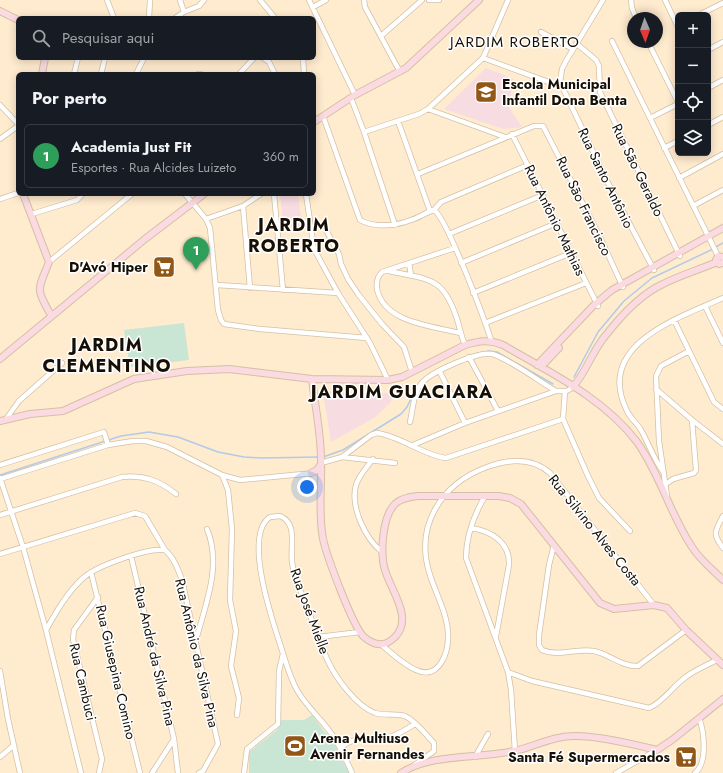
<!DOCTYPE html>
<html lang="pt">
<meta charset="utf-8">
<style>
body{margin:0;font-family:Jost,sans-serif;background:#242831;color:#f1f3f6}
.controls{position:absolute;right:12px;top:12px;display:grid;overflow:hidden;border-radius:6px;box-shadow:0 2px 10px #0003}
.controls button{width:36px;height:36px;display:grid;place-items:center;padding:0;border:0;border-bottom:1px solid #363941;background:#171b24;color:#f1f3f6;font:20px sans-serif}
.compass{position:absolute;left:627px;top:12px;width:36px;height:36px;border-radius:50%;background:#171b24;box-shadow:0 2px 10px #0003;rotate:178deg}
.you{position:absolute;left:307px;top:487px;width:14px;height:14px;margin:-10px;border:3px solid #fff;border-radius:50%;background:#1a73e8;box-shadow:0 0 0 6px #1a73e833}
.badge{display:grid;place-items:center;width:26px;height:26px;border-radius:50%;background:#c6ac91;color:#fff;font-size:13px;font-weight:700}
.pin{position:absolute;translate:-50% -33px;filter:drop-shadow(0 1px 2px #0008)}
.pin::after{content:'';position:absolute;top:21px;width:14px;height:12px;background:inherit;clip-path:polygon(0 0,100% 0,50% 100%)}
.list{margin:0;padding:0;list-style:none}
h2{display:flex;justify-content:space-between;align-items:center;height:52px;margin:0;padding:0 16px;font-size:17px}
h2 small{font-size:13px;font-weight:400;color:#9ea1a6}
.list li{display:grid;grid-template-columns:26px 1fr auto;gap:12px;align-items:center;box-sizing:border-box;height:64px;margin:0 8px 8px;padding:0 8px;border:1px solid #363941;border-radius:6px}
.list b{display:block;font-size:15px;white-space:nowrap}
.list p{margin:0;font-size:13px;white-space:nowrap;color:#9ea1a6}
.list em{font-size:13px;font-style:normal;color:#9ea1a6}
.icon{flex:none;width:22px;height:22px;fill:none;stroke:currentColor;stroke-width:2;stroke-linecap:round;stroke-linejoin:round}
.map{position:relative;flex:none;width:723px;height:773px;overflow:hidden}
.search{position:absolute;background:#171b24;box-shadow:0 2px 10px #0003;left:16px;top:16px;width:300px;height:44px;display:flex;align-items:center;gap:10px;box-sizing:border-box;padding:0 14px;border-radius:6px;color:#9ea1a6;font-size:15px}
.panel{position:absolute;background:#171b24;box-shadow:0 2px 10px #0003;left:16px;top:72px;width:300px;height:124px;border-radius:6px}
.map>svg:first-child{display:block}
.education{fill:#f7dce2}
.green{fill:#c9e5d4}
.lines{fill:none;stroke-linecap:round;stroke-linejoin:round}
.stream{stroke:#b1cbe9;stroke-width:1.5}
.street-casing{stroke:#d4c1a5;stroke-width:6}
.secondary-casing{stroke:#d4c1a5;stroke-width:8}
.street{stroke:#fff;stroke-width:4.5}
.secondary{stroke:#fbdae2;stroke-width:6}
.labels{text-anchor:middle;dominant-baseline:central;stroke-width:3;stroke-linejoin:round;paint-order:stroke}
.poi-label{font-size:14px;font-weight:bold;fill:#150f05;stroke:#fff;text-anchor:start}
.street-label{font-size:14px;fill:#150f05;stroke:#fff}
.neighbourhood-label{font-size:15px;letter-spacing:1px;fill:#150f05;stroke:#fff}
.district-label{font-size:18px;font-weight:bold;letter-spacing:1px;fill:#150f05;stroke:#fff}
</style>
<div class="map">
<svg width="723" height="773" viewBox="0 0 723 773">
<rect width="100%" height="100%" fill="#ffebce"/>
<path class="education" d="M486 68 514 79 508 106 522 127 503 129 444 109Z
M280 194H298L302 227 283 225Z
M323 392 392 393 391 402 374 418 331 442Z"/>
<path class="green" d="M184 323 189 360 130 367 124 330Z
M312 715 334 744 349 773H249V752L277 730 281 720H304Z"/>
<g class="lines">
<path class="stream" d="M716 247 723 243
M474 354 489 351 497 352 553 384
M574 377 598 332 624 301 652 278 713 249
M323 457 343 450 401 414 407 407 415 390
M0 475 121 436 149 432 178 437 218 452 244 457 262 458 319 457"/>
<g class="street-casing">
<path id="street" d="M107 0 114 18
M260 0 275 18
M309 0 355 95
M364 0 365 7 400 72
M429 0H439
M603 0 566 61 562 69 560 82 607 181 654 270
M631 0 632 8 636 18
M665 0 678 27
M313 7 326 0
M184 12 199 6 204 0
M699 15 723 3
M149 18 150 0
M175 18 184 12 180 0
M541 32 573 49
M381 36 422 0
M612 41 718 256
M648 42 678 102
M577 44 596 60 599 66 600 92 680 256
M708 50 723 42
M263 58 269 62 275 74
M303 58 304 74
M483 58 562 87
M74 74 78 58
M101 74 105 58
M136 74 144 58
M198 74H201
M239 74 254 58
M708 88 723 80
M351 98 364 132 395 225
M0 105 18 124
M428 109 505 137
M323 116 360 220C374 228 396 226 411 220 419 218 426 212 434 210
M650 118 678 104
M398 121 430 211
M708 125 723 117
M364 132 419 114 428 109 483 58 508 0
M512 134 598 306
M0 139 18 126
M664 148 678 141
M418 174 534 126H543L598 233 623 287
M679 178 723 154
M185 194 206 219 210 228 218 310 221 320 224 324 260 329 367 338
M274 194 283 290
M306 194 314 249 338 293 370 343 388 380
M0 199 18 193
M243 206 250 288
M693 206 723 190
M434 210C447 218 485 321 491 340
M434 210 441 202 528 165
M32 214 77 200 83 194
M206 219 243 206 261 194
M327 232 339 254 341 264 348 279 358 294 382 324 404 347 412 372
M449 234 543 195
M455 248 382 272C377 277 376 282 377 289 384 323 432 326 460 333
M49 262 132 194
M409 263 411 275
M461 263 557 223
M389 271C429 280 443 276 457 319 460 328 461 336 465 345
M217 285 338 293
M473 293 571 253
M705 306 723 343
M674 320 714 402 723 409
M485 323 586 283
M469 357 498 411
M440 372 465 423
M656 389 692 420 723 444
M565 391 563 419 588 476 599 498 630 531
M6 419 19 401 62 363
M410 422C413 409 413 395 421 384 430 372 478 351 492 354 508 358 540 382 556 391
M413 445 465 423 556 391H567L573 387
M342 457 371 435 377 433C400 436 425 456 446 458L563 419
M373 459C367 467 359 475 356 485 350 507 365 538 382 552
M321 463 342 457 395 463
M0 465 104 432 108 445
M664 473C654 460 649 444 641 430 637 423 630 418 627 411 594 345 678 318 723 298
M222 475 240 480 313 473
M0 478 23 547 46 630 81 773
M0 479 108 445 133 441H146L167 447 222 475 228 490 232 529 230 600 236 631 231 666 239 698 237 715
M666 484 673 479 694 473 696 470 692 420
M485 496C474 515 466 535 466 558L508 672 511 690 515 751
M667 496 659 441 656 376 661 366 689 351
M0 515 122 477C143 475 159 480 176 494
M723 516C715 531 712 534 723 548
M471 528C491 531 510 542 509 565L496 636
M554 545 549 565 539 635V645L542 650C558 657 578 648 594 651 609 654 622 667 638 666L686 630
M0 554 135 513 145 516 165 550
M131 556 174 739 152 773
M91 572 140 773
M98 597 74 630 73 639 102 759 99 773
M46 630C56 612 67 593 82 579 95 566 147 548 165 550 174 558 178 569 182 580L218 744 203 771 199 773
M318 637 360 632
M196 640C206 603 222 565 207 529
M382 645C392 654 403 664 416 670 440 681 449 651 448 633 447 613 436 594 430 575 414 526 441 484 487 467 509 459 532 457 550 473L654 605
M0 671 8 719 20 773
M508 672 532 681 649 708C663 702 671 689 682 680 692 671 705 666 717 660
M174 739 178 773
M340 749C351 734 375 742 390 737 399 734 407 729 415 724
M0 757 14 745
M475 757 488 734
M244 773 247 749 278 724 279 671 283 654
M352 773C346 759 339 745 331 733 320 718 306 706 297 690 289 676 285 659 280 644 272 619 243 535 270 517L280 516C298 523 290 546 292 562 294 578 302 593 307 608 314 625 320 643 327 659 335 677 356 706 375 713 384 716 396 713 405 716 416 721 426 735 434 743V751L413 766
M616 773 657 750
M695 773C708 763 704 731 699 718"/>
</g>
<g class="secondary-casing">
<path id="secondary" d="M0 11 18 20
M42 74 45 58
M314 122 355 95 406 68 479 0
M23 194 49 262C38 290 35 288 51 315
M723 257 718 256 716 260 719 264 723 263
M0 359 145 239 204 194
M537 365 594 305 612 290 723 228
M541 367 559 348
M312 379C315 406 321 433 321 460 322 486 318 513 323 539 327 557 352 624 363 636 368 641 376 645 382 644 387 644 392 640 395 637 414 618 390 589 385 570 380 554 382 515 396 503 402 498 410 497 418 496H499L510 498 521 504 600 603 614 609 654 605 667 608 686 630 723 665
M573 387C587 371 592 351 606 335 620 317 641 294 663 284 680 275 699 270 717 262
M0 421 30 414 63 411 134 379 187 371 229 369 312 379 388 380 402 377 465 345C479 341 489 339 503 345 549 372 604 398 637 442 660 474 670 514 692 547 700 560 712 569 723 580
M311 473 317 470 321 464
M401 773C432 753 478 759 514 751 534 747 552 736 573 736 596 735 633 744 657 750L672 740 723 699"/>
</g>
<use href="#street" class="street"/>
<use href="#secondary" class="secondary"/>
</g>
<defs>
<g id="school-square" transform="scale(1.15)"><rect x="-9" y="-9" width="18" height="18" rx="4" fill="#925616" stroke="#fff"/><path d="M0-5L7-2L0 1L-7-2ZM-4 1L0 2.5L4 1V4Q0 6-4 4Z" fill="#fff"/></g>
<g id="supermarket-square" transform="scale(1.15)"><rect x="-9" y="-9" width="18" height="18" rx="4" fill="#925616" stroke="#fff"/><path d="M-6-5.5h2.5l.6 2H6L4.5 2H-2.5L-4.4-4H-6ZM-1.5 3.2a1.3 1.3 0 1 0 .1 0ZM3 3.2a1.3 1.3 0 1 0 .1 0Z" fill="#fff"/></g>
<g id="stadium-square" transform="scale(1.15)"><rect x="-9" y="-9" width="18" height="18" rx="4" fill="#925616" stroke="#fff"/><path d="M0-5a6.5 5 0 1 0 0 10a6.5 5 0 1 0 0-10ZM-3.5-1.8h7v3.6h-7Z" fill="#fff"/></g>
</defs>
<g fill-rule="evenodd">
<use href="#school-square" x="486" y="92"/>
<use href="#supermarket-square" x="164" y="267"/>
<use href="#stadium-square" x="295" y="746"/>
<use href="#supermarket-square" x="686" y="757"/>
</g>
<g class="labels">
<g class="poi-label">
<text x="502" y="84">Escola Municipal<tspan x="502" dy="16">Infantil Dona Benta</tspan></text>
<text x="148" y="267" text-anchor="end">D'Avó Hiper</text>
<text x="310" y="738">Arena Multiuso<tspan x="310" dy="16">Avenir Fernandes</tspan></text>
<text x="670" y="757" text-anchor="end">Santa Fé Supermercados</text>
</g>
<g class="street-label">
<text transform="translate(638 170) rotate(64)">Rua São Geraldo</text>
<text transform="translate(606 178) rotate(64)">Rua Santo Antônio</text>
<text transform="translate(584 206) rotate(64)">Rua São Francisco</text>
<text transform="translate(555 220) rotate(64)">Rua Antônio Mathias</text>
<text transform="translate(595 530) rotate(51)">Rua Silvino Alves Costa</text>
<text transform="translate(310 611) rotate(70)">Rua José Mielle</text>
<text transform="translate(197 653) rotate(77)">Rua Antônio da Silva Pina</text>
<text transform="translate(155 656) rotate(77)">Rua André da Silva Pina</text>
<text transform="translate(116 672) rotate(77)">Rua Giusepina Comino</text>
<text transform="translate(83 682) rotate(77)">Rua Cambuci</text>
</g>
<g class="neighbourhood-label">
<text x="515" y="42">JARDIM ROBERTO</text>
</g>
<g class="district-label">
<text x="294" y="225">JARDIM<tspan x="294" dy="21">ROBERTO</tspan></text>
<text x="107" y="345">JARDIM<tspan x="107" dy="21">CLEMENTINO</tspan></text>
<text x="402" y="392">JARDIM GUACIARA</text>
</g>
</g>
</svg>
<div class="controls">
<button>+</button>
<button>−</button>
<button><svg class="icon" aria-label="locate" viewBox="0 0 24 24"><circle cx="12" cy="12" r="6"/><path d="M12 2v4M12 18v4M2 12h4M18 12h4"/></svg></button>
<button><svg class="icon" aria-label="layers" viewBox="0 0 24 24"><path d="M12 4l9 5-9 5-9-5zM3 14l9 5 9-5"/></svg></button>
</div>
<svg class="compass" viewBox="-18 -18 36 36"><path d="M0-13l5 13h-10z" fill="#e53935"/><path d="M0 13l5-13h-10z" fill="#9ea1a6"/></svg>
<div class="you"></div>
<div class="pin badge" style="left:196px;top:270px;background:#2e9e5b">1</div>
<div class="search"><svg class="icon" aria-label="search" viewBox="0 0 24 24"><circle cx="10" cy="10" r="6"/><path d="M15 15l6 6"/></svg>Pesquisar aqui</div>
<section class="panel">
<h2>Por perto<small></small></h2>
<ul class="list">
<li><span class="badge" style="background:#2e9e5b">1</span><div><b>Academia Just Fit</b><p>Esportes · Rua Alcides Luizeto</p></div><em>360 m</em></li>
</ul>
</section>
</div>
